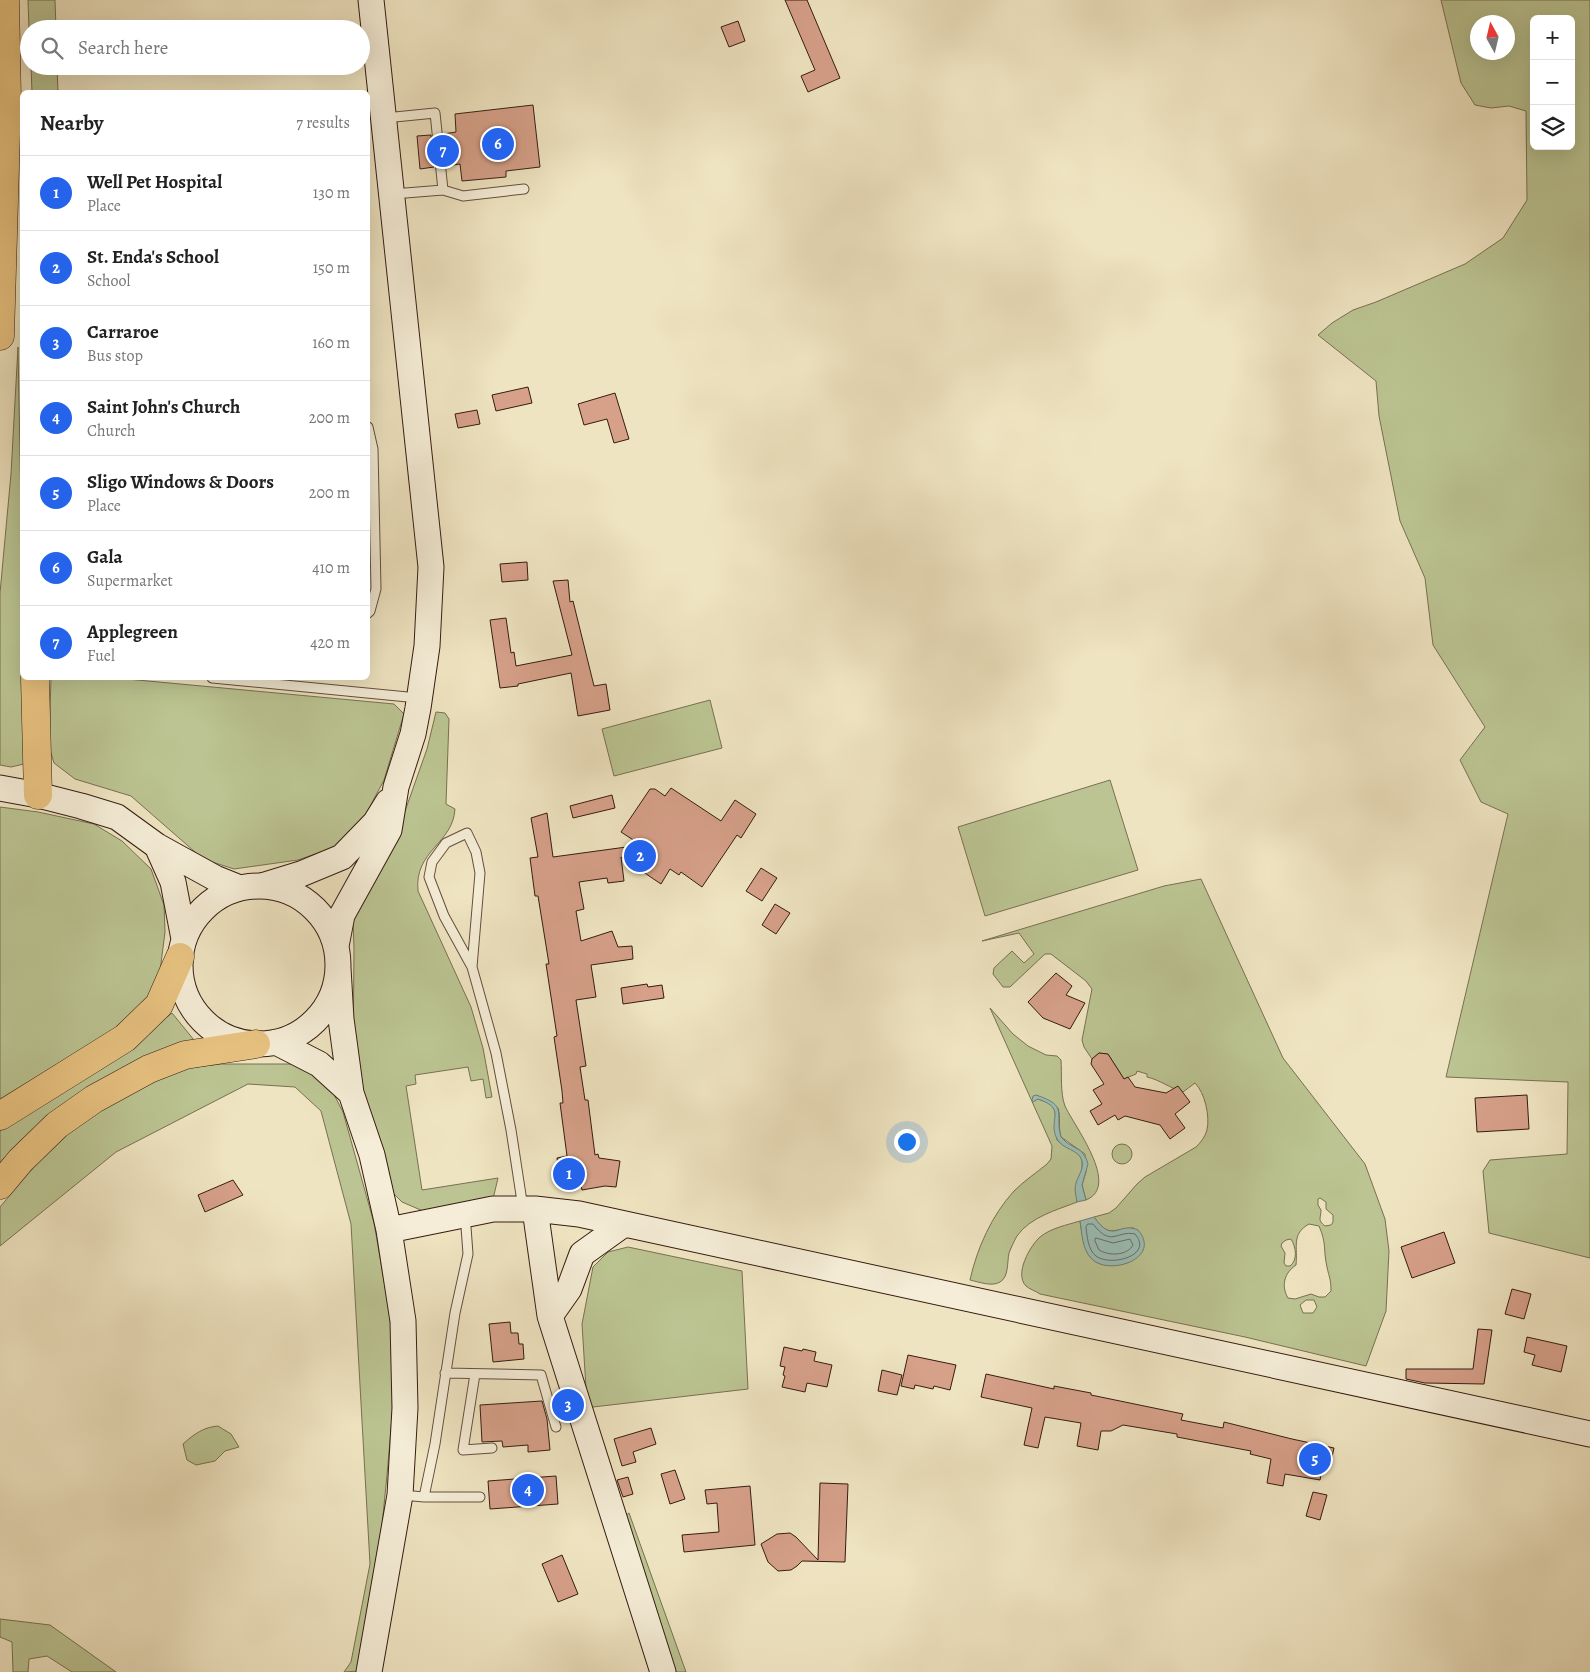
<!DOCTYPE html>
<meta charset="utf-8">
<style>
body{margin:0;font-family:Alegreya,serif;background:#f6f6f6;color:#222}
.controls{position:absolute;right:15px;top:15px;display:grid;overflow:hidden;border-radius:8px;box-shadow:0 5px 20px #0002}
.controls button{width:45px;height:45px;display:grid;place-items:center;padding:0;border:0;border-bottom:1px solid #e0e0e0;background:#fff;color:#222;font:25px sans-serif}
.compass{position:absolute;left:1470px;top:15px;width:45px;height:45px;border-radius:50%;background:#fff;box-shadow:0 5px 20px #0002;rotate:352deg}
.you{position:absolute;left:906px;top:1141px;width:18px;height:18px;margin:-12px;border:4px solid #fff;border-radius:50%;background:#1a73e8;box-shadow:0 0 0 8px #1a73e833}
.badge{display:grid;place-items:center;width:32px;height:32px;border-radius:50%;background:#2563eb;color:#fff;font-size:16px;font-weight:700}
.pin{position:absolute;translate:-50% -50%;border:2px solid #fff;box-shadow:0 1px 5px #0006}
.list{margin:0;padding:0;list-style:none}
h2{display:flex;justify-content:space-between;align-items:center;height:65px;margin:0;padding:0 20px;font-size:21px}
h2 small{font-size:16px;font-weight:400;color:#767676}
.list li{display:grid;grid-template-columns:32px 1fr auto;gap:15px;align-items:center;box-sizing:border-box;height:75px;padding:0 20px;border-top:1px solid #e0e0e0}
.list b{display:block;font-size:19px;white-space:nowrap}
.list p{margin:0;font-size:16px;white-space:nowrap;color:#767676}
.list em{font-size:16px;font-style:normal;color:#767676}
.icon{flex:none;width:28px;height:28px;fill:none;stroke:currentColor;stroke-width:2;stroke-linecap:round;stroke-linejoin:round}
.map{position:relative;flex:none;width:1590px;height:1672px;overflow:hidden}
.search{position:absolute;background:#fff;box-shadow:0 5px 20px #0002;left:20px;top:20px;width:350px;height:55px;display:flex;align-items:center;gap:12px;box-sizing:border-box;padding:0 18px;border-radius:28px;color:#767676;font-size:19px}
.panel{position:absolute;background:#fff;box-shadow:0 5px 20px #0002;left:20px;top:90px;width:350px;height:590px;border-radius:8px}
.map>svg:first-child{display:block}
.green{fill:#bbc492;stroke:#787052;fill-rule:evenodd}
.water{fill:#9abeb6;stroke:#727d74}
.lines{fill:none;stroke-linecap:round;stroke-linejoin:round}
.shore{stroke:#686d64;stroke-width:1}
.building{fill:#d6a089;stroke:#351c11}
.lane-casing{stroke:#644e3d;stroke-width:11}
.secondary-casing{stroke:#351c11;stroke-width:27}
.highway-casing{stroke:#351c11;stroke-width:29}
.lane{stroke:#f5edd7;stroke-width:9}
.secondary{stroke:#f5edd7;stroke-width:25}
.highway{stroke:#e8c280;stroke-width:28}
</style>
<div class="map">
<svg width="1590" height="1672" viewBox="0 0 1590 1672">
<rect width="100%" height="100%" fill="#efe4c1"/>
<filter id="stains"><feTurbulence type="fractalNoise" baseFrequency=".004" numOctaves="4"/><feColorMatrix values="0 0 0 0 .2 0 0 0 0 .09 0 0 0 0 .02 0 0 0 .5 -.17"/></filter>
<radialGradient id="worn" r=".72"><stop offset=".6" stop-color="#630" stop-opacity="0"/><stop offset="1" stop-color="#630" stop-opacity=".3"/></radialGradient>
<path class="green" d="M28 0H55L56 29H29Z
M1441 0H1590V1258L1489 1233 1483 1171 1490 1160 1567 1154 1568 1082 1446 1077 1508 814 1481 802 1460 760 1485 727 1433 645 1425 578 1400 521 1379 416 1376 381 1318 335 1332 323 1353 310 1376 302 1465 264 1503 238 1527 200 1526 111 1509 106 1491 108 1475 105 1461 83ZM1534 19H1571V146H1534ZM1478 22H1508V52H1478Z
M31 66H57L58 92H32Z
M18 347 22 560 24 764 11 767 0 765V593L11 474Z
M51 678H116L394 704 404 714 384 780 360 825 335 847 298 860 234 869 203 859 131 796 75 779 54 763 49 747Z
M710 700 722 748 614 776 602 729Z
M436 712 445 713 449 719 446 804 455 809C453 844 414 850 418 891L471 1007 483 1048 492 1097 486 1098 483 1079 471 1081 468 1067 415 1075 416 1084 406 1086 422 1190 498 1178 493 1199 423 1211 402 1202 393 1193 353 1067 354 949 353 920 399 828 427 749Z
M1110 780 1138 870 985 916 958 827Z
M0 807 38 812 94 824 122 841 151 869 164 905 165 932 158 987 136 1016 0 1099Z
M1201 879 1283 1058 1365 1164 1385 1219 1389 1251 1386 1311 1366 1366 1245 1337 1040 1294C1036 1291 1029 1289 1026 1286 1014 1274 1030 1246 1040 1237 1051 1228 1067 1225 1080 1221 1085 1255 1089 1271 1127 1263L1134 1228C1113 1228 1109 1239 1094 1217L1109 1213 1116 1208 1137 1184 1145 1177 1196 1147C1201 1142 1205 1137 1207 1130 1210 1116 1205 1093 1195 1083L1183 1092C1170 1088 1160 1080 1147 1077V1074L1137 1071 1136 1074 1124 1079 1108 1054 1099 1053 1092 1059 1084 1047 1082 1040 1092 989 1086 981 1051 954H1045L1010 987H1003L993 974 994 968 1012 951 1024 963 1034 954 1019 933 982 941 1164 886ZM1320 1198 1326 1202V1209L1333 1215V1222L1331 1225 1325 1226C1317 1220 1321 1218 1321 1210L1318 1205V1199ZM1309 1224 1319 1226C1327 1244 1323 1250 1327 1267 1329 1277 1331 1279 1331 1291L1325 1297H1319L1311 1294 1295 1299 1288 1298C1281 1286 1284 1273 1296 1265 1298 1247 1291 1234 1309 1224ZM1291 1239C1296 1247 1298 1260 1290 1266H1286L1284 1263 1285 1253 1281 1246 1282 1243 1286 1240ZM1306 1300H1314L1317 1307 1313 1313H1303L1300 1305Z
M990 1008 1013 1034 1028 1046 1046 1055 1057 1056 1061 1060C1062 1074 1060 1093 1065 1106 1074 1126 1121 1186 1086 1200L1082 1185 1086 1172 1085 1154 1061 1137C1058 1127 1061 1117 1058 1108L1036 1095 1035 1100 1038 1099 1051 1104 1055 1111 1057 1140C1064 1147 1075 1149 1080 1156 1087 1166 1074 1188 1077 1202 1057 1210 1030 1217 1017 1236 1014 1241 1011 1248 1009 1253 1007 1262 1009 1277 1000 1282 992 1287 979 1282 970 1280 977 1248 992 1215 1014 1191 1024 1181 1036 1173 1047 1164L1051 1159 1052 1146Z
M172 1013 194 1040 0 1171V1131L134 1044Z
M221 1064H306L327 1081 343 1112 374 1223 390 1315 394 1394 387 1475 377 1576 359 1671 344 1672 351 1662 370 1564 351 1224 321 1111 295 1087 248 1084 116 1152 0 1246V1207L39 1161 72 1130 111 1103 162 1075 186 1068Z
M1112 1154a10 10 0 1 1 20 0a10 10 0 1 1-20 0Z
M628 1247 742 1271 748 1389 593 1407 587 1404 582 1324 593 1267 608 1252Z
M218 1426 231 1434 239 1447 225 1451 215 1461 196 1465 187 1460 183 1444C194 1434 204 1427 218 1426Z
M629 1513 686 1672H673L625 1516Z
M0 1619 50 1625 116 1672H72L47 1656 29 1659 28 1672H13L12 1642 0 1637Z"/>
<path class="water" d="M1036 1095C1069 1106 1054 1112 1061 1137L1067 1143 1081 1151 1086 1158 1088 1164 1082 1185 1086 1200 1077 1202C1076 1196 1074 1190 1076 1183 1078 1176 1084 1169 1082 1161 1079 1149 1063 1150 1057 1139 1047 1120 1068 1109 1038 1099L1033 1102 1032 1100 1033 1096Z
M1094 1217C1114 1245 1118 1221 1138 1230 1163 1259 1107 1277 1091 1258 1082 1249 1082 1233 1080 1221Z"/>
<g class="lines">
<path class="shore" d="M1088 1224H1093C1112 1248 1116 1230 1135 1234 1154 1256 1110 1267 1096 1256 1088 1250 1087 1236 1086 1227Z
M1096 1238 1113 1243 1130 1239 1133 1245C1127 1256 1109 1256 1099 1250L1095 1241Z"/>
</g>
<path class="building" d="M785 0H807L840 78 808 92 801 76 815 70Z
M738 21 745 41 729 47 721 27Z
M533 105 540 167 506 171V177L462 181 460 164 447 166 443 134 456 132 455 114Z
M431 135 434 167 420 169 417 136Z
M528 387 532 403 496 411 492 395Z
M615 393 629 439 614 443 607 419 584 425 578 404Z
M477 410 480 424 458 428 455 414Z
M527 562 528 580 502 582 500 564Z
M568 580 570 602 573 601 594 686 606 684 610 710 578 716 571 673 518 684V686L500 688 490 620 506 618 511 653 514 652 516 666 572 655 553 581Z
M671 788 721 821 735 800 756 814 741 838 737 835 702 887 681 872 679 875 670 869 661 884 621 857 624 881 608 883 607 878 579 882 584 909 576 911 581 941 612 931 618 947 632 946 633 959 591 965 596 997 576 1000 586 1066 580 1067 585 1100H588L595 1155 598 1154 599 1158 620 1161 616 1187 605 1186 582 1190 581 1186 562 1189 557 1158 567 1156 560 1103H563L562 1091 554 1037 557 1036 546 964H549L538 896H535L530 858 538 857 531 818 547 813 553 857 641 845 621 832 650 789H655L665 796Z
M612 795 615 808 573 818 570 806Z
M761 868 777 878 762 901 746 891Z
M775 904 790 913 776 934 762 925Z
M1056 973 1072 986 1066 995 1085 1003 1070 1029 1043 1018 1028 1002Z
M647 984 648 987 662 985 664 998 623 1004 621 988Z
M1099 1053 1108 1054 1124 1079 1128 1077 1135 1087 1166 1093 1178 1086 1190 1102 1175 1114 1185 1128 1170 1139 1160 1125 1125 1116 1118 1120 1115 1115 1098 1125 1090 1111 1102 1104 1093 1090 1104 1084 1091 1064 1092 1059Z
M1527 1095 1529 1129 1477 1132 1475 1098Z
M233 1180 243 1195 205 1212 198 1195Z
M1444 1232 1455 1263 1412 1278 1401 1247Z
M1512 1289 1531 1294 1524 1319 1505 1314Z
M510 1322 511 1333H518L519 1344H523L524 1359 493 1362 489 1324Z
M1478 1329 1492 1330 1484 1384 1425 1383 1406 1379V1369H1473Z
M1527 1337 1567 1346 1561 1372 1532 1365 1535 1355 1524 1352Z
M784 1347 802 1351 803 1349 816 1352 814 1361 832 1365 827 1387 807 1383 805 1392 782 1387 785 1376 783 1375 785 1367 780 1366Z
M908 1355 956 1365 950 1390 934 1386 933 1389 915 1385 914 1389 901 1386Z
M882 1370 902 1375 897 1395 878 1391Z
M986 1374 1054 1389V1386L1091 1393V1395L1183 1414 1181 1420 1223 1428 1224 1422 1292 1439 1334 1448 1330 1466 1323 1465 1320 1480 1285 1474 1283 1486 1267 1483 1271 1459 1250 1454 1251 1451 1177 1437V1434L1123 1425 1111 1431H1101L1098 1450 1077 1446 1081 1423 1045 1417 1038 1448 1024 1445 1032 1408 981 1397Z
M542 1401 547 1419 550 1450 528 1452V1445L503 1447 502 1441 482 1442 480 1405Z
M651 1428 656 1444 633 1452 636 1462 622 1466 614 1439Z
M675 1470 685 1499 670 1504 661 1474Z
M556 1476 558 1504 490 1509 488 1481Z
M628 1477 633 1494 623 1497 617 1480Z
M820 1483 848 1484 845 1562 802 1561 797 1566 791 1570 778 1571 768 1562 761 1544 777 1534 790 1533 796 1537 818 1560Z
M750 1486 755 1545 684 1552 682 1535 719 1532 717 1503 707 1504 705 1490Z
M1313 1492 1327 1495 1320 1520 1306 1516Z
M562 1555 578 1594 558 1602 542 1564Z"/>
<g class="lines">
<g class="lane-casing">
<path id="lane" d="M385 118 435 113 443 190 393 194
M443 190 463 196 524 189
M368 427 373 449 376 589 370 611 368 613
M212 678 418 698
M472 967 480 873 476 852 467 833 446 843 432 862 429 877 444 916 472 967 496 1053 511 1130 523 1208
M445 1373 541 1375 556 1427
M475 1374 463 1450 492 1448
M402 1495 424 1497H480
M424 1497 435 1444 455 1313 468 1254 466 1227 462 1217"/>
</g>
<g class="secondary-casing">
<path id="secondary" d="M0 788 38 795 81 806 117 817 157 846 215 878 240 888
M157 846 173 882 184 939
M262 886 301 874 342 857 375 823 388 802
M180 965a79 79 0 1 1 158 0a79 79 0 1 1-158 0Z
M336 946 342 915 389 830 396 787 413 734 418 708 427 646 431 567 371 0
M338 968 341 1019 351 1093 372 1155 389 1230 403 1321 405 1408 400 1495 369 1672
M276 1042 319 1064 351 1093
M535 1209 550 1316 663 1672
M389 1230 493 1209H535L579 1214 1590 1434
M550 1316 569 1289 582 1254 624 1224"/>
</g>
<g class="highway-casing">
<path id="highway" d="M0 336 7 99 5 0
M35 678 38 795
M0 1116 125 1038 159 1005 180 957
M0 1185 20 1161 57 1125 94 1099 149 1069 185 1055 256 1044"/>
</g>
<use href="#lane" class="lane"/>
<use href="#secondary" class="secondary"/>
<use href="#highway" class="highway"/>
</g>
<rect width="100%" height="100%" filter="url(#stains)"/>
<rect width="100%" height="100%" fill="url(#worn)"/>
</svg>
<div class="controls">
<button>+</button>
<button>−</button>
<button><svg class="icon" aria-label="layers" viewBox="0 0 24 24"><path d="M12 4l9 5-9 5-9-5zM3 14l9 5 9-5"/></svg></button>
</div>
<svg class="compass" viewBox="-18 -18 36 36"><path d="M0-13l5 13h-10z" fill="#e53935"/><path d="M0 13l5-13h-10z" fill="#767676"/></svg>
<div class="you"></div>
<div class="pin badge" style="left:569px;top:1174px">1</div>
<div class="pin badge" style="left:640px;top:856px">2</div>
<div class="pin badge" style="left:568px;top:1405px">3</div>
<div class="pin badge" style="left:528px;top:1490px">4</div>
<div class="pin badge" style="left:1315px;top:1459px">5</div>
<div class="pin badge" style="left:498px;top:144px">6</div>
<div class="pin badge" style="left:443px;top:151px">7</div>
<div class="search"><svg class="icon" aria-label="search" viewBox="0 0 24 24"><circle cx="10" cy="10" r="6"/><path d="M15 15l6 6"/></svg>Search here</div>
<section class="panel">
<h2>Nearby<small>7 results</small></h2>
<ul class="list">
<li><span class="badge">1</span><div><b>Well Pet Hospital</b><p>Place</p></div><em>130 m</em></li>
<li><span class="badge">2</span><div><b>St. Enda's School</b><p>School</p></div><em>150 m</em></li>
<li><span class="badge">3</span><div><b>Carraroe</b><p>Bus stop</p></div><em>160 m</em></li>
<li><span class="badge">4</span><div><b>Saint John's Church</b><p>Church</p></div><em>200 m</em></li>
<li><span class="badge">5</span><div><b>Sligo Windows &amp; Doors</b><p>Place</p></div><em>200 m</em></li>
<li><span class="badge">6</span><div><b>Gala</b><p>Supermarket</p></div><em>410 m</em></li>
<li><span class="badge">7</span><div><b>Applegreen</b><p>Fuel</p></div><em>420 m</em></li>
</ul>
</section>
</div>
